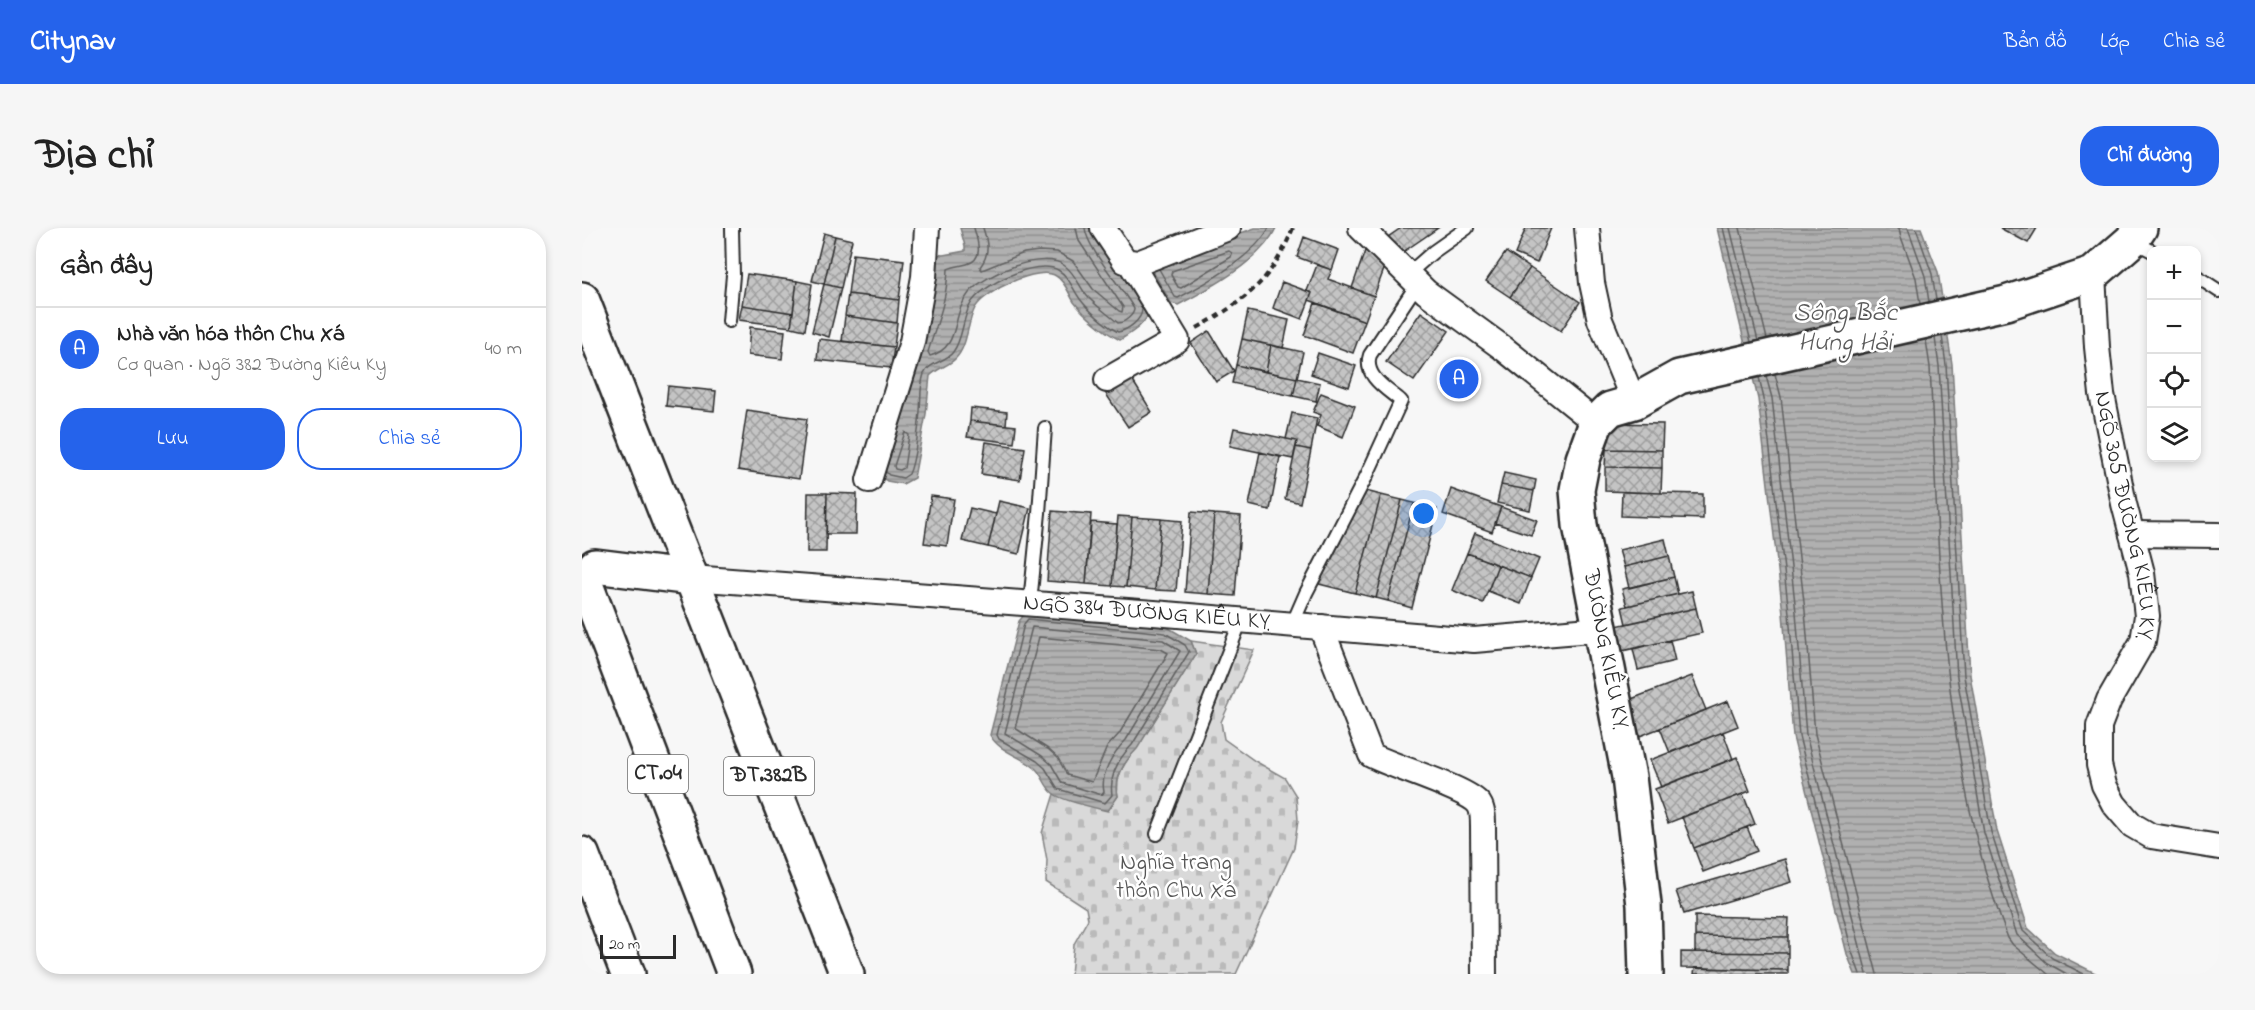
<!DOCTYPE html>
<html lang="vi">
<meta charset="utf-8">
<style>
body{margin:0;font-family:"Indie Flower",sans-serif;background:#f6f6f6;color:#222}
.controls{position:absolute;right:18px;top:18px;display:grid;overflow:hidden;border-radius:12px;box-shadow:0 3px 9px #0003}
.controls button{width:54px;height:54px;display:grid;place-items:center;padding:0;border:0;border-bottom:2px solid #e0e0e0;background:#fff;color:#222;font:30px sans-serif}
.scale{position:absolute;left:18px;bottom:15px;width:76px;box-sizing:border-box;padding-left:6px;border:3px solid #2b2b2b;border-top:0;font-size:16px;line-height:21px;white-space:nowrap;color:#2b2b2b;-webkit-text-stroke:4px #fff;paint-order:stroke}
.you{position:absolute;left:842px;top:286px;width:21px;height:21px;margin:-15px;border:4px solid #fff;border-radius:50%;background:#1a73e8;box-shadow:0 0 0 9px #1a73e833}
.badge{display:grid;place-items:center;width:39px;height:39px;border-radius:50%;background:#2563eb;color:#fff;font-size:20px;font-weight:700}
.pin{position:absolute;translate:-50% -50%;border:3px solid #fff;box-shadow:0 2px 6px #0006}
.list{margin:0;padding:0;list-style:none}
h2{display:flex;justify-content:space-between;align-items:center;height:78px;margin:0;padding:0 24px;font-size:26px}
h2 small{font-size:20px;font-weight:400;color:#767676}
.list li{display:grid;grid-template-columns:39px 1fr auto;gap:18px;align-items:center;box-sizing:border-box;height:84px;padding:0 24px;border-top:2px solid #e0e0e0}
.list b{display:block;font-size:22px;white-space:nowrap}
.list p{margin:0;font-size:20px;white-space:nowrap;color:#767676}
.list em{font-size:20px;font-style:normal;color:#767676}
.actions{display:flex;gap:12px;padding:18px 24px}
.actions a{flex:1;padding:14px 0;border:2px solid #2563eb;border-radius:24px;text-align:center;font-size:21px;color:#2563eb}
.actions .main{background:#2563eb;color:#fff}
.icon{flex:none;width:33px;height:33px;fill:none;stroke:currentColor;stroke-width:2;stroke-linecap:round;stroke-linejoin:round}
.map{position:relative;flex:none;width:1637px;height:746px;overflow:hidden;border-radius:24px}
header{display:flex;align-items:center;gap:36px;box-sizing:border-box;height:84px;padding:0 30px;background:#2563eb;color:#fff}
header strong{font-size:28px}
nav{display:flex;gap:33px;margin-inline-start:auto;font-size:21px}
.intro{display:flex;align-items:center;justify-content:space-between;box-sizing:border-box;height:144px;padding:0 36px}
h1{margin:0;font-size:42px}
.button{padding:15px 27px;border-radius:24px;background:#2563eb;color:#fff;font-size:21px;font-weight:700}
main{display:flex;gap:36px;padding:0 36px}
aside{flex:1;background:#fff;border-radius:24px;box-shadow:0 3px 9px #0003}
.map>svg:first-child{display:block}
.cemetery{fill:url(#cemetery-stones);stroke:#828282;stroke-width:1.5}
.water{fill:url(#water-rules);stroke:#7b7b7b;stroke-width:1.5}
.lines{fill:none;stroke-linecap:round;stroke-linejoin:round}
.shore{stroke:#606060;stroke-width:1.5}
.building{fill:url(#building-cross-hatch);stroke:#2b2b2b;stroke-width:1.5}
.lane-casing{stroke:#2b2b2b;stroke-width:16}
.street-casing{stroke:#2b2b2b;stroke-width:28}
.secondary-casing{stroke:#2b2b2b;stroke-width:38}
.primary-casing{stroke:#2b2b2b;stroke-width:38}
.highway-casing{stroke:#2b2b2b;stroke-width:38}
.path{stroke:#2b2b2b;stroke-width:4;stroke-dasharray:6 4.5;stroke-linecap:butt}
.lane{stroke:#fff;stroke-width:12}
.street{stroke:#fff;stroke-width:24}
.secondary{stroke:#fff;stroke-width:33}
.primary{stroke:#fff;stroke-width:33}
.highway{stroke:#fff;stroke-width:33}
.labels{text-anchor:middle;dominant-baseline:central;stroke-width:5;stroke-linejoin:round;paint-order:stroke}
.shield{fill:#fff;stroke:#6b6b6b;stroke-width:1.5}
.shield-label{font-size:22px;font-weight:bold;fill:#2b2b2b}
.street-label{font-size:24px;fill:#2b2b2b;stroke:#fff}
.park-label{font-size:24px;fill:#565656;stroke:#fff}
.water-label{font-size:26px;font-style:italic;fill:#5a5a5a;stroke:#fff}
</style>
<header>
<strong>Citynav</strong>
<nav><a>Bản đồ</a><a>Lớp</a><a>Chia sẻ</a></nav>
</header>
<div class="intro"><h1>Địa chỉ</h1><a class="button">Chỉ đường</a></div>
<main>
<aside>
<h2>Gần đây<small></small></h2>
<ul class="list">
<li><span class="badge">A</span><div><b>Nhà văn hóa thôn Chu Xá</b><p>Cơ quan · Ngõ 382 Đường Kiêu Kỵ</p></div><em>40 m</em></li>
</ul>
<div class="actions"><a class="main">Lưu</a><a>Chia sẻ</a></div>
</aside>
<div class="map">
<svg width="1637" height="746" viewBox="0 0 1637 746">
<defs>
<pattern id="cemetery-stones" width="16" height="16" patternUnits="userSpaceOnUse" patternTransform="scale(1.5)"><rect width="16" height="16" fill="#d9d9d9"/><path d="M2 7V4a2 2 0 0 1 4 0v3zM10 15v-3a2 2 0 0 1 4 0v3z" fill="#bababa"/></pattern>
<pattern id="water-rules" width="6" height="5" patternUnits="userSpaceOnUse" patternTransform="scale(1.5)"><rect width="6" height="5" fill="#b0b0b0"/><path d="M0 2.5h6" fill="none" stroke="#8f8f8f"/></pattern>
<pattern id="building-cross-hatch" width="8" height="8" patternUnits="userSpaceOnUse" patternTransform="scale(1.5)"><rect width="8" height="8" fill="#c4c4c4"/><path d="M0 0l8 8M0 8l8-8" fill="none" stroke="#9f9f9f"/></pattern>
</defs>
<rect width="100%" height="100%" fill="#f7f7f7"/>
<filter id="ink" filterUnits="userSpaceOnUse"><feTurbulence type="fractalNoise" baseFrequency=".0167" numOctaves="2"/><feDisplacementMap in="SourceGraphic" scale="12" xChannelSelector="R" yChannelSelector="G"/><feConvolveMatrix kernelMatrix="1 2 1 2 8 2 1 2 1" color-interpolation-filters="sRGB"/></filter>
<g filter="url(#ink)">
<path class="cemetery" d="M609 413 672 422 639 494 642 511 673 533 703 550 714 568 716 592 712 620 654 746H489L492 716 506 691 504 680 464 654 465 632 460 605 472 566 526 582 536 568C532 550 542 534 555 520L614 426Z"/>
<path class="water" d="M378 0H516L567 82C565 96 549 105 538 112 522 104 503 88 492 74 487 66 483 53 474 48 457 37 402 63 393 80 385 95 386 117 374 130 367 138 355 140 348 148L344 186 332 250 321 256 305 253 298 248 353 26 361 27 383 23V18Z
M673 0H694C679 33 627 61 596 77L589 75 567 37Z
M1135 0H1339L1356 44 1370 136 1388 447 1415 603 1446 700 1473 725 1515 746H1273L1265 726 1211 509 1201 385 1176 171Z
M444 385 585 399 609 413 614 426 555 521C542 534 532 549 536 568L526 583C514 580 481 573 472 566 463 560 461 547 453 540 439 528 417 524 408 507L437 393Z"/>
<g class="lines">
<path class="shore" d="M392 0C395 12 403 31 385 36 378 38 372 38 366 41 365 72 355 95 346 124L348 128C380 119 368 88 387 65 402 46 462 21 483 38 493 45 497 58 505 68 514 78 526 86 536 95 542 95 552 87 552 81 541 60 505 21 503 0
M401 0C406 15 408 26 398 39L400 42 442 25 457 23 475 24 491 33 511 61 537 83 540 84 541 79 497 13 494 0
M1141 0 1169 114
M1148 0 1176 113
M1158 0 1185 111
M1317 0 1319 9 1334 50 1338 76
M1326 0 1343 48 1347 74
M1334 0 1350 46 1354 72
M647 23 650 25 649 29 599 60 596 59 589 47 590 43Z
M577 41 593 69 596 70C625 55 671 29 687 0
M1360 108 1364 137 1382 448 1409 604 1441 703 1470 730 1502 746
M1353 110 1357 138 1375 449 1402 605 1435 707 1465 735 1485 746
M1344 112 1348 139C1358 327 1356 532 1426 710L1431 717 1466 746
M1193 146 1199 169 1223 383 1233 506 1295 746
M1184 148 1190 170 1214 384 1224 507 1285 746
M1177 149 1182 171 1207 385 1217 508 1270 724 1278 746
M323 204 327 207 322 240 318 242 313 241 312 238Z
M304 244 307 247 321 250 327 246C333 233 337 198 338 183 339 171 338 157 342 146 347 134 364 134 371 124 381 111 380 92 388 77 398 57 455 30 476 42 487 48 491 62 498 71 507 83 523 97 536 104 546 102 560 92 560 81
M446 391 583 405 603 417 607 424 550 517C536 531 527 547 530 567L523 575 476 561 463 540 455 533 417 511 415 507 442 396Z
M450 399 581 412 598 423 544 512C531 525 518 545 522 564L520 567 480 555 469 536 460 528 423 505Z
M457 409 579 421 586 425 537 506 525 519 510 554 485 547 476 530 466 521 433 500Z"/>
</g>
<path class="building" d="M819 0H856L818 26 806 9Z
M944 0H969L955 35 933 26Z
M1418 0H1455L1446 15Z
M242 5 253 8 242 56 230 53Z
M253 8 270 12 259 60 242 56Z
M722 9 757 22 750 42 715 29Z
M784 20 807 28 792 68 770 60Z
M924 24 948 40 928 69 904 53Z
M271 26 322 32 317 72 266 66Z
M735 37 750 42 746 51 792 68 783 93 727 72 730 65 725 63Z
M948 40 998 74 979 103 928 69Z
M165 46 215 53 211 85 160 77Z
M215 53 230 56 223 102 209 99Z
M700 54 730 65 720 91 691 80Z
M242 56 259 60 247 109 230 104Z
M266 66 317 72 315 95 263 88Z
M733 75 783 93 771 125 722 107Z
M160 77 211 85 209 99 157 92Z
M666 83 707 92 701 120 660 111Z
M839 84 867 103 832 153 804 134Z
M263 88 315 95 312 119 260 113Z
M168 99 203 103 200 131 166 127Z
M627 103 652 143 634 154 609 115Z
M237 111 312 119 309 140 235 132Z
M660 111 689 117 684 144 654 137Z
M689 117 721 124 715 150 684 144Z
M736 125 774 138 767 159 729 146Z
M654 137 715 150 711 168 650 155Z
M549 150 570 184 546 199 524 166Z
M715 150 738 155 734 173 711 168Z
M86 158 134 163 132 183 84 178Z
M739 165 773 178 761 209 735 198 739 187 731 184Z
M389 180 425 184 424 197 388 193Z
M165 182 225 191 217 251 156 242Z
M710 185 735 190 729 222 714 219 715 213 704 211Z
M388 193 434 198 432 215 385 209Z
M1025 195 1081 196 1080 222 1024 221Z
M652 200 715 213 711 231 648 218Z
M404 214 443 220 438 252 399 246Z
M714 219 729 222 718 275 703 271Z
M1024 221 1080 222V240L1023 239Z
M678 224 698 229 688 282 667 277Z
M1023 239 1080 240 1079 265 1023 263Z
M922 245 954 252 952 263 919 257Z
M919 257 952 263 948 282 915 275Z
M869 261 919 279 910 304 861 286Z
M784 263 799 267 773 365 733 355Z
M1040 264 1121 266V291L1039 288Z
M226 265H245L244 324H225Z
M245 265 275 266 274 306H244Z
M799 267 820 272 794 370 773 365Z
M349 268 372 271 365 318 342 315Z
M820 272 832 275 806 373 794 370Z
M417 273 448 280 437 326 406 319Z
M832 275 855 281 830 380 806 373Z
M919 279 955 292 949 307 913 295Z
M388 280 414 286 406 319 380 313Z
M470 283 509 286 504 356 465 353Z
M609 284 632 286 626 366 603 364Z
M632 286 659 288 653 368 626 366Z
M536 288 550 289 544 359 530 358Z
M550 289 579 291 573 362 544 359Z
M579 291 600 293 594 363 573 362Z
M509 294 535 296 530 358 504 356Z
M893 305 957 331 949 350 885 325Z
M1083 311 1087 328 1042 339 1037 322Z
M885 325 916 337 901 375 870 362Z
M1087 328 1092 349 1047 360 1042 339Z
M916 337 949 350 939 376 906 363Z
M1092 349 1096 366 1045 378 1040 361Z
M1110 363 1114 380 1044 396 1040 379Z
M1114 380 1120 405 1040 423 1034 398Z
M1088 412 1093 433 1056 442 1051 421Z
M1110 448 1124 482 1058 508 1044 473Z
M1146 473 1156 498 1088 525 1078 500Z
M1141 504 1151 531 1079 559 1068 532Z
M1155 529 1168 563 1086 595 1073 561Z
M1161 566 1173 596 1112 620 1100 589Z
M1165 599 1175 623 1121 644 1112 620Z
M1203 631 1210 654 1102 686 1094 663Z
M1113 688 1207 690 1206 709 1113 708Z
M1113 708 1206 709V725L1113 724Z
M1099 724 1206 725V742L1099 740Z
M1113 740 1206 742V746H1112Z"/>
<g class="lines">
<g class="lane-casing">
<path id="lane" d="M1551 13 1570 23
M826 46 851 24 885 0
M1614 48 1637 63
M147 93 151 47 150 0
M448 375 457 285 463 200
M710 397 724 365 785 247 819 173C805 161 781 148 788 127L836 55
M575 606 659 392"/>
</g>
<g class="street-casing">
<g id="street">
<path d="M521 0 543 33 556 35 646 0"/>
<path d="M779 0 844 64 921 120 1014 195"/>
<path d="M1005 0 1010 55 1018 92 1052 174"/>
<path id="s1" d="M1511 46 1515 119 1520 166 1542 276 1560 345 1565 388 1561 413 1527 472 1517 498V537L1522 557 1532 576 1550 597 1569 608 1637 619"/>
<path d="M525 152 595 112 549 36"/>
<path d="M287 252 330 114 342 49 345 0"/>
<path d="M1550 306 1637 307"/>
<path id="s2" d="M110 350 572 385 892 412 1020 401"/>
<path d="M739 399 789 527C811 539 885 560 897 576 901 582 901 591 901 598L902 746"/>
</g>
</g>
<g class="secondary-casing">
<path id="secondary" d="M1064 746 1062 677 1047 549 998 297 995 262 1001 231 1014 195 1028 181 1052 174 1097 149 1424 75 1511 46 1550 12 1558 0"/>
</g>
<g class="primary-casing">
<path id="primary" d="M0 71 265 746
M13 338 110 350"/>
</g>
<g class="highway-casing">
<path id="highway" d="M0 346 152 746
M0 626 46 746"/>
</g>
<path class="path" d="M615 100C663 73 690 53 711 0"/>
<use href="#lane" class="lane"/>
<use href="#street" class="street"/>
<use href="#secondary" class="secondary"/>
<use href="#primary" class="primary"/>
<use href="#highway" class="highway"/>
</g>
</g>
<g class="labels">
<g class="shield">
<rect x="46" y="527" width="60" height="38" rx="4.5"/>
<rect x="142" y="529" width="90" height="38" rx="4.5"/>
</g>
<g class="shield-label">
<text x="76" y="546">CT.04</text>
<text x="187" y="548">ĐT.382B</text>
</g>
<g class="street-label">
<text stroke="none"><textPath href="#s1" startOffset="244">NGÕ 305 ĐƯỜNG KIÊU KỴ</textPath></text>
<text stroke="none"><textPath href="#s2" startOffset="456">NGÕ 384 ĐƯỜNG KIÊU KỴ</textPath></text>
<text transform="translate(1023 421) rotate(79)">ĐƯỜNG KIÊU KỴ</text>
</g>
<g class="park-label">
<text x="594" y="635">Nghĩa trang<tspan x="594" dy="28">thôn Chu Xá</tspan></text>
</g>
<g class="water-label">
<text x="1263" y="86">Sông Bắc<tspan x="1263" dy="30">Hưng Hải</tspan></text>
</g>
</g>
</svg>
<div class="controls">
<button>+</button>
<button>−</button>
<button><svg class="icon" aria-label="locate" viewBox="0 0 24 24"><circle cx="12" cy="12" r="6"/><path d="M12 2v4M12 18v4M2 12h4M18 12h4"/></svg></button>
<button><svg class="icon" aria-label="layers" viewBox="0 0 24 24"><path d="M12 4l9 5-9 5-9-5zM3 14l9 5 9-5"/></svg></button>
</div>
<div class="scale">20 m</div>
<div class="you"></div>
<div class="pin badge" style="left:877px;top:151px">A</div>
</div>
</main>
